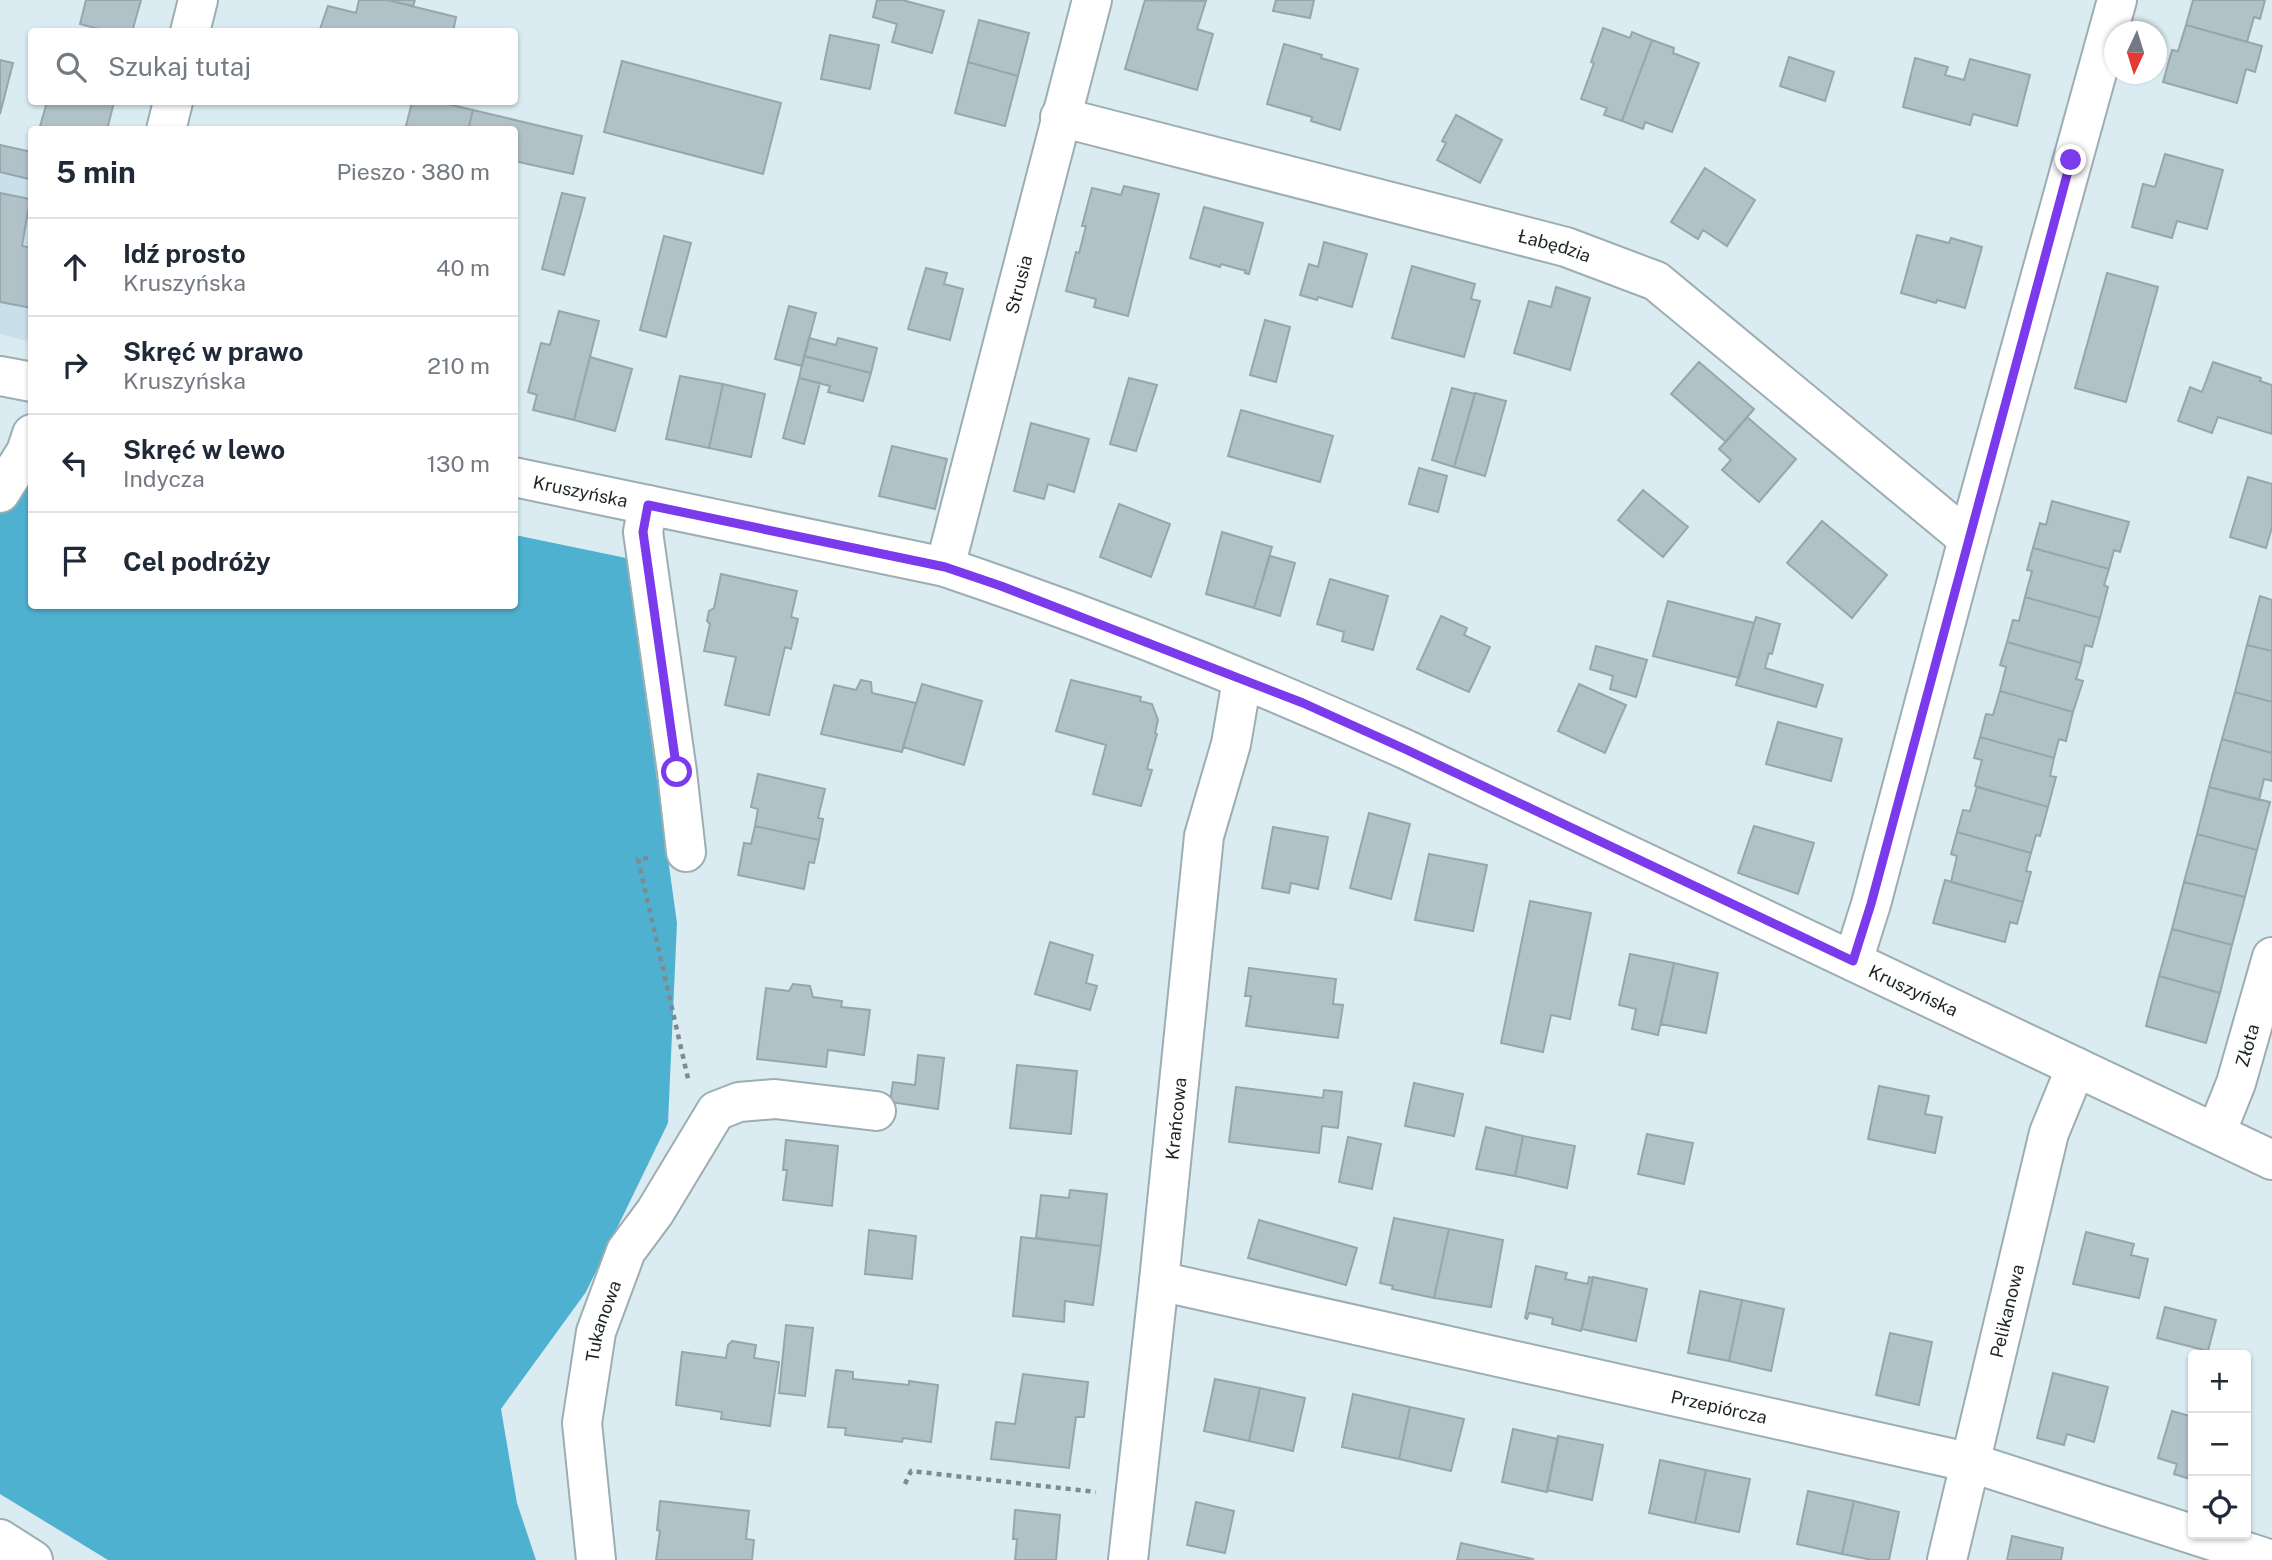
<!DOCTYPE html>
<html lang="pl">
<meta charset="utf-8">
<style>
body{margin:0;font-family:"Public Sans",sans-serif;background:#f6f6f7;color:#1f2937}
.controls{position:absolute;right:21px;bottom:21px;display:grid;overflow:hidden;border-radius:7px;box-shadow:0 2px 5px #0004}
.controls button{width:63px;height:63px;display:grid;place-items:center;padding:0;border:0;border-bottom:2px solid #e0e1e3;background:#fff;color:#1f2937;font:35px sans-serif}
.compass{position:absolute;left:2104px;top:21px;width:63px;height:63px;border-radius:50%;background:#fff;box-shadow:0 2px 5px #0004;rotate:184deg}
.stop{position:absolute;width:21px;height:21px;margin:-16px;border:5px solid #7c3aed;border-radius:50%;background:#fff}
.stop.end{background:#7c3aed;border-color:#fff;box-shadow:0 2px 7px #0008}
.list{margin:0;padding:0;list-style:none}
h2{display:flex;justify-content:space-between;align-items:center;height:91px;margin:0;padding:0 28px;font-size:30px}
h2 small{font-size:23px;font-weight:400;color:#747a83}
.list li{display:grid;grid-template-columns:46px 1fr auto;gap:21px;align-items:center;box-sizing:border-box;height:98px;padding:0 28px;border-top:2px solid #e0e1e3}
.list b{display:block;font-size:26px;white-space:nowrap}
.list p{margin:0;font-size:23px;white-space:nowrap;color:#747a83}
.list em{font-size:23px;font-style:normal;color:#747a83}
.icon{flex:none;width:38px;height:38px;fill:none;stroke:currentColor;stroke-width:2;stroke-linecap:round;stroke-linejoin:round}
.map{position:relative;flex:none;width:2272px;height:1560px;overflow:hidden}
.search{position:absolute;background:#fff;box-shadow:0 2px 5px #0004;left:28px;top:28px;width:490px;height:77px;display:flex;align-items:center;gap:18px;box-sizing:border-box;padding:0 24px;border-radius:7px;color:#747a83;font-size:26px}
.panel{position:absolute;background:#fff;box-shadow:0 2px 5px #0004;left:28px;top:126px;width:490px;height:483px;border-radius:7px}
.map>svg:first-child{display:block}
.built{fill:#c8e0ea}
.forest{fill:#4fb1d0}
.building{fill:#b0c1c7;stroke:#96a6ac;stroke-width:2}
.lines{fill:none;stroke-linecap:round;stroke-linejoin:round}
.street-casing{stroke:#9cadb3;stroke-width:42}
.secondary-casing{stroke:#9cadb3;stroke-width:42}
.path{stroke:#7d8a8e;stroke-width:4.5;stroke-dasharray:5 5;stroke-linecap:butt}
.street{stroke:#fff;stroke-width:38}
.secondary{stroke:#fff;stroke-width:38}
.route{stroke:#7c3aed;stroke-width:9}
.labels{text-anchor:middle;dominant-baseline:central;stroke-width:6;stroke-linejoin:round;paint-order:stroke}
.street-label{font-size:18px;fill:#1e2527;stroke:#eaf8fd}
</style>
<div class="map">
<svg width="2272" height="1560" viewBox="0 0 2272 1560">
<rect width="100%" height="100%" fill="#daecf2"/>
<path class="built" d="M0 172 31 179V342L0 334Z"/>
<path class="forest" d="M31 486 32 606H514L515 535 626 558 677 923 668 1123 586 1292 501 1409 517 1503 536 1560H108L0 1494V488Z"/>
<path class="building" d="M86 0H141L132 32H110L80 24Z
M359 0H387L456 17 453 32H319L328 6 356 13Z
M387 0H415L413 6Z
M877 0H902L944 11 932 53 892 42 897 24 873 17Z
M1145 0 1206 1 1197 29 1213 34 1197 90 1125 69Z
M1276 0H1314L1310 18 1273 11Z
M2193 0H2265L2260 19 2254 17 2247 42 2186 25Z
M979 20 1029 33 1018 76 968 62Z
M2186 25 2262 46 2255 72 2246 69 2237 103 2163 82 2172 50 2178 51Z
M1603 28 1630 38 1632 32 1652 40 1622 121 1604 115 1607 108 1581 99 1594 63 1591 62Z
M830 35 879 45 870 89 821 79Z
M1652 40 1674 48 1673 53 1699 63 1672 132 1645 122 1643 129 1622 121Z
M1284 44 1322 55 1321 58 1358 69 1340 130 1311 121 1312 117 1267 104Z
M1789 57 1834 72 1825 101 1780 86Z
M1915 58 1948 67 1945 75 1964 80 1970 59 2030 75 2017 126 1973 114 1970 125 1903 107Z
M0 60 13 63 0 114Z
M622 61 781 103 763 174 604 132Z
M968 62 1018 76 1005 126 955 113Z
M47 102H114L107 130H39Z
M412 102H439L473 110 468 130H405Z
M473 110 582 136 573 174 514 161V130H468Z
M1456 115 1502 140 1480 183 1437 160 1446 143 1442 141Z
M0 145 32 152 29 179 0 172Z
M2165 154 2223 170 2207 229 2177 221 2172 238 2132 227 2143 184 2155 187Z
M1705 168 1755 200 1727 246 1703 230 1698 239 1671 222Z
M1124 186 1159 194 1128 316 1094 307 1096 299 1066 291 1076 252 1079 253 1086 226H1082L1092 188 1121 195Z
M0 193 30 199 22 246 32 248V308L0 302Z
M562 193 585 198 564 275 542 269Z
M1204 207 1263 223 1249 274 1245 273 1246 271 1221 264 1220 267 1190 258Z
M1917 235 1949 243 1951 238 1982 247 1965 308 1937 300 1936 303 1901 293Z
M664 236 691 243 666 337 640 330Z
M1324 242 1367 254 1352 307 1318 297 1317 300 1300 295 1309 264 1318 267Z
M1412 266 1475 284 1471 299 1480 301 1464 357 1392 338Z
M926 268 947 273 944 284 963 289 950 340 908 329Z
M2107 273 2158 287 2126 402 2075 388Z
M1556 287 1590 298 1570 370 1514 353 1529 301 1551 307Z
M789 306 816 313 802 366 775 359Z
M559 311 599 321 574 420 533 410 537 395 528 392 541 343 550 345Z
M1265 320 1290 327 1276 382 1250 375Z
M809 338 836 345 838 338 877 348 871 373 804 356Z
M804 356 871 373 863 401 828 392 830 386 799 378Z
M590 357 632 369 615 431 574 420Z
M1699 362 1754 409 1726 442 1671 394Z
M2213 362 2261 378 2260 381 2272 385V434L2218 417 2212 433 2178 421 2190 387 2202 392Z
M680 376 723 384 709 448 666 439Z
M799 378 820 383 804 444 783 438Z
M1129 378 1157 385 1136 451 1110 444Z
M723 384 765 394 751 457 709 448Z
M1452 388 1475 394 1454 467 1432 460Z
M1475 393 1506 401 1485 476 1454 467Z
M1241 410 1333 436 1320 482 1228 456Z
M1747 417 1796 459 1759 502 1722 470 1731 460 1719 449Z
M1031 423 1089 439 1074 492 1048 484 1044 499 1014 491Z
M892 446 947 459 935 509 879 496Z
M1419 468 1447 476 1438 512 1409 504Z
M2248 477 2272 484V527L2266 548 2230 537Z
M1643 490 1688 527 1663 557 1618 520Z
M2052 501 2129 522 2120 552 2114 550 2109 569 2033 548 2040 523 2046 525Z
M1119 504 1170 524 1151 577 1100 557Z
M1822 521 1887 575 1852 618 1787 563Z
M1222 532 1272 547 1254 608 1206 594Z
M2033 548 2109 569 2104 585 2108 587 2100 618 2025 597 2032 571 2027 570Z
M1270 556 1295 563 1280 616 1254 608Z
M721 574 797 591 791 617 798 619 791 649 785 647 769 715 725 705 736 657 704 651 710 624 707 621 709 611 714 608Z
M1330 579 1388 596 1373 650 1342 641 1344 632 1317 624Z
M2260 596 2272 600V651L2247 645Z
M2025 597 2100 618 2092 647 2085 645 2081 663 2007 642 2013 620 2019 621Z
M1668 601 1754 623 1739 678 1653 656Z
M1441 616 1467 628 1464 635 1490 647 1469 692 1417 669Z
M1756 617 1780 624 1772 654 1769 653 1765 668 1823 685 1816 707 1736 685Z
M2007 642 2081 663 2076 679 2083 681 2073 712 2000 691 2006 667 2000 665Z
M2247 645 2272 651V702L2235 692Z
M1596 646 1647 660 1636 697 1610 689 1613 676 1590 669Z
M861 680 871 682 872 693 916 703 902 752 821 734 834 685 856 690Z
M1071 680 1141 697 1140 701 1152 704 1158 720 1155 733 1157 734 1147 769 1152 770 1141 806 1093 794 1106 745 1056 731Z
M922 684 982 701 964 765 903 747Z
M1579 684 1626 705 1605 753 1558 731Z
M2000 691 2073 712 2066 741 2059 739 2054 758 1980 737 1986 714 1993 715Z
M2235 692 2272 702V753L2222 739Z
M1778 722 1842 739 1831 781 1766 764Z
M1980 737 2054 758 2050 776 2056 777 2048 807 1975 786 1982 760 1974 758Z
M2222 739 2272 753V781L2264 779 2259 800 2209 787Z
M758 774 825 789 818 818 823 819 819 840 755 826 758 809 751 807Z
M1977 787 2048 807 2040 836 2036 835 2031 853 1957 832 1963 810 1970 811Z
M2209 787 2270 802 2257 850 2197 834Z
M1369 813 1410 824 1391 899 1350 888Z
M755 826 819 840 814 863 809 862 804 889 738 875 744 843 751 844Z
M1754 826 1814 843 1798 894 1738 873Z
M1273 827 1328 837 1318 889 1291 883 1289 893 1262 888Z
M1957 832 2031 853 2026 871 2031 872 2023 902 1951 882 1957 856 1951 854Z
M2197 834 2257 850 2245 897 2184 882Z
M1429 854 1487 865 1473 931 1415 920Z
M1945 880 2023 902 2017 924 2010 922 2005 942 1933 923Z
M2184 882 2245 897 2232 945 2172 929Z
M1530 901 1591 913 1570 1019 1551 1015 1543 1052 1501 1043Z
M2172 929 2232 945 2220 993 2159 976Z
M1050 942 1093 955 1086 983 1097 986 1090 1010 1035 994Z
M1630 954 1674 963 1658 1035 1632 1029 1636 1009 1619 1005Z
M1674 963 1718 973 1706 1033 1661 1024Z
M1249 968 1336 979 1333 1004 1343 1005 1338 1038 1246 1026 1251 996H1245Z
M2159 976 2220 993 2206 1043 2146 1026Z
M793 984 810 986 813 997 842 1001 841 1007 870 1010 864 1055 828 1050 826 1067 757 1059 766 988 789 991Z
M918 1055 944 1058 938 1109 890 1102 893 1082 915 1085Z
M1017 1065 1077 1071 1071 1134 1010 1128Z
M1414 1083 1463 1094 1454 1136 1405 1126Z
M1879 1086 1929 1096 1925 1114 1942 1117 1935 1153 1868 1139Z
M1236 1087 1323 1098 1324 1090 1342 1092 1338 1128 1322 1126 1319 1153 1229 1142Z
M1486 1127 1523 1136 1515 1176 1476 1169Z
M1647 1134 1693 1143 1684 1184 1638 1174Z
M1523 1136 1575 1146 1567 1188 1515 1176Z
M1348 1137 1381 1144 1372 1189 1339 1182Z
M786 1140 838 1146 832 1206 783 1200 787 1170H783Z
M1070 1190 1107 1194 1101 1246 1036 1238 1041 1195 1069 1198Z
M1394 1218 1449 1229 1434 1298 1392 1289 1393 1286 1380 1283Z
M1259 1220 1357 1248 1346 1285 1248 1258Z
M1449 1229 1503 1240 1491 1307 1434 1298Z
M869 1230 916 1236 912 1279 865 1274Z
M2086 1232 2134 1244 2131 1255 2148 1259 2139 1298 2073 1284Z
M1021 1237 1101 1246 1093 1305 1065 1301 1064 1322 1013 1316Z
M1536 1266 1567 1273 1565 1279 1588 1284 1589 1277 1593 1278 1581 1331 1552 1324 1553 1318 1529 1313 1527 1319 1525 1318Z
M1593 1277 1647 1289 1636 1341 1582 1329Z
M1700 1291 1742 1300 1729 1361 1688 1353Z
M1742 1300 1784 1309 1771 1371 1729 1361Z
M2165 1307 2216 1320 2208 1351 2157 1338Z
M786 1325 813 1328 805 1396 779 1393Z
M1890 1333 1932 1342 1919 1405 1876 1395Z
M732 1341 756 1345 754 1358 779 1362 770 1426 721 1419 722 1412 676 1405 682 1352 726 1358 728 1345Z
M836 1370 853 1372V1379L909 1385V1381L938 1385 931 1442 903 1438 902 1442 845 1435 846 1428 828 1427Z
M2053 1373 2108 1387 2094 1442 2067 1434 2064 1445 2037 1438Z
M1023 1374 1088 1382 1084 1417H1076L1069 1468 991 1459 996 1422 1015 1424Z
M1215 1379 1260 1388 1249 1441 1204 1431Z
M1260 1388 1305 1398 1293 1451 1249 1441Z
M1353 1394 1410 1407 1399 1459 1342 1447Z
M1410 1407 1464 1419 1451 1471 1399 1459Z
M2172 1411 2193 1417V1480L2174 1474 2177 1464 2158 1458Z
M1513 1429 1558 1439 1547 1492 1502 1482Z
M1558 1436 1603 1445 1592 1500 1547 1490Z
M1660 1460 1706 1470 1695 1523 1649 1513Z
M1706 1470 1750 1479 1739 1532 1695 1523Z
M1808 1491 1854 1501 1842 1554 1797 1544Z
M660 1501 749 1511 746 1539 754 1540 752 1560H656L660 1531 657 1530Z
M1854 1501 1899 1512 1889 1560H1872L1842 1554Z
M1196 1502 1234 1511 1225 1553 1187 1545Z
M1015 1510 1060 1515 1056 1560H1015L1017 1539H1013Z
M2012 1536 2063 1548 2061 1560H2007Z
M1461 1543 1533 1559 1532 1560H1457Z"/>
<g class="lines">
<g class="street-casing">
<g id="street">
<path d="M190 32 198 0"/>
<path id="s1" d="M1060 117 1566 247 1656 281 1968 539"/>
<path d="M166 130 173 102"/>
<path d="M648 505 643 532 677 772 686 852"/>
<path id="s2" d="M945 567 1092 0"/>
<path d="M1853 961 1871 904 1968 539 2117 0"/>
<path id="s3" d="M2216 1133 2236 1083 2272 957"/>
<path id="s4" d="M1159 1281 1972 1463 2272 1560"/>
<path d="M0 1539 33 1560"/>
<path id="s5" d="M596 1560 582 1423 596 1332 626 1251 655 1212 716 1111 739 1102 775 1099 876 1111"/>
<path id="s6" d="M1128 1560 1159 1281 1204 836 1231 744 1242 680"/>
<path id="s7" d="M1947 1560 2049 1133 2076 1067"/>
</g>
</g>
<g class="secondary-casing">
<g id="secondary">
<path d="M0 376 32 382"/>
<path id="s8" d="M514 477 945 567C1102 620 1256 682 1407 750L2272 1160"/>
<path d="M0 493 26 452 32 434"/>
</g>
</g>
<path class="path" d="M648 858 638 859 689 1083
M905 1484 911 1471 1096 1492"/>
<use href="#street" class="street"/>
<use href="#secondary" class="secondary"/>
</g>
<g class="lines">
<path class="route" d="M677 772 643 532 648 505 945 567 1001 586 1303 703 1407 750 1853 961 1871 904 2071 160"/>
</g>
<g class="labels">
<g class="street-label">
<text stroke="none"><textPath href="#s1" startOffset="511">Łabędzia</textPath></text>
<text stroke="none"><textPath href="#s2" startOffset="292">Strusia</textPath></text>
<text stroke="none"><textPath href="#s8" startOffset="68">Kruszyńska</textPath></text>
<text stroke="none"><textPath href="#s8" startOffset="1498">Kruszyńska</textPath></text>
<text stroke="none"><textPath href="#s3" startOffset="93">Złota</textPath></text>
<text stroke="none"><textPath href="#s6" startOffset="444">Krańcowa</textPath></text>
<text stroke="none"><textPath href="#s7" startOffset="256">Pelikanowa</textPath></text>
<text stroke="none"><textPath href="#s5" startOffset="242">Tukanowa</textPath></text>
<text stroke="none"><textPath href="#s4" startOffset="574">Przepiórcza</textPath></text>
</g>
</g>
</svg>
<div class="controls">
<button>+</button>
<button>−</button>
<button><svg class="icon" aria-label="locate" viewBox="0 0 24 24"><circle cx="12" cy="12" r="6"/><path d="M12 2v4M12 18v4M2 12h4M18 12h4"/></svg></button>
</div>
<svg class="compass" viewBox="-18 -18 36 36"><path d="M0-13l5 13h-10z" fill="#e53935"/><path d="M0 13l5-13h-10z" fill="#747a83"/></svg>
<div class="stop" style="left:677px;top:772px"></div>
<div class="stop end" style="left:2071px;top:160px"></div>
<div class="search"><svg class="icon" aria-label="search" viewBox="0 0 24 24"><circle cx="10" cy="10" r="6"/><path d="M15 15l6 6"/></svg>Szukaj tutaj</div>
<section class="panel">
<h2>5 min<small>Pieszo · 380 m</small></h2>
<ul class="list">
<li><svg class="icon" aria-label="ahead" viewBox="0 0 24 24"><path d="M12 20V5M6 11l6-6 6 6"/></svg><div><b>Idź prosto</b><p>Kruszyńska</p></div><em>40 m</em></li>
<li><svg class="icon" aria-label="right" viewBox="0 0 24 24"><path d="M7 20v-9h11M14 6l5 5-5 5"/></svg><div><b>Skręć w prawo</b><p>Kruszyńska</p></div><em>210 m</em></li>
<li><svg class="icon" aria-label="left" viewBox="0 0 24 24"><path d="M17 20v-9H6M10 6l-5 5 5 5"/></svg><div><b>Skręć w lewo</b><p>Indycza</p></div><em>130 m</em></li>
<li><svg class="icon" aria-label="arrive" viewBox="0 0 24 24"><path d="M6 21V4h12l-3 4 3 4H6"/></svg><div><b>Cel podróży</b></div></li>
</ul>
</section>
</div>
